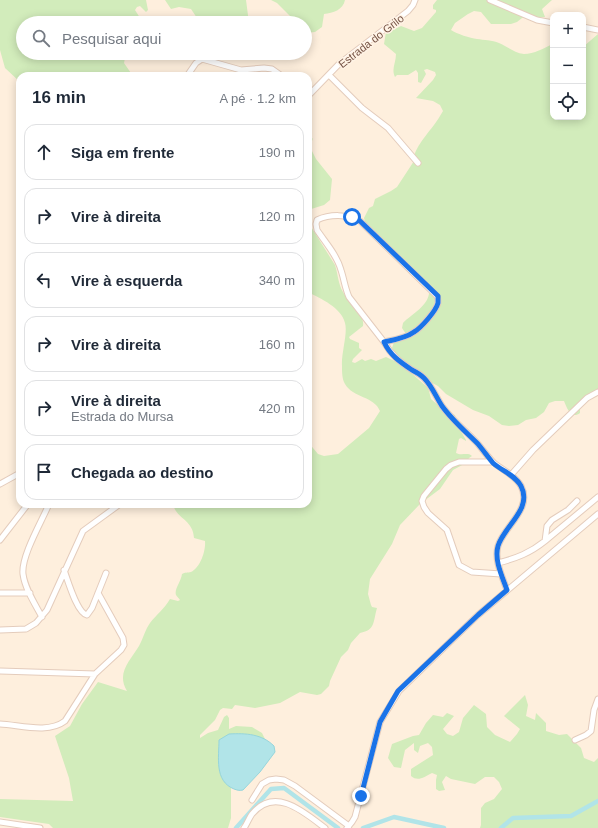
<!DOCTYPE html>
<html lang="pt">
<meta charset="utf-8">
<style>
body{margin:0;font-family:Arial,sans-serif;background:#f6f6f7;color:#1f2937}
.controls{position:absolute;right:12px;top:12px;display:grid;overflow:hidden;border-radius:8px;box-shadow:0 2px 10px #0003}
.controls button{width:36px;height:36px;display:grid;place-items:center;padding:0;border:0;border-bottom:1px solid #e0e1e3;background:#fff;color:#1f2937;font:20px sans-serif}
.stop{position:absolute;width:12px;height:12px;margin:-9px;border:3px solid #1a73e8;border-radius:50%;background:#fff}
.stop.end{background:#1a73e8;border-color:#fff;box-shadow:0 1px 4px #0008}
.list{margin:0;padding:0;list-style:none}
h2{display:flex;justify-content:space-between;align-items:center;height:52px;margin:0;padding:0 16px;font-size:17px}
h2 small{font-size:13px;font-weight:400;color:#747a83}
.list li{display:grid;grid-template-columns:26px 1fr auto;gap:12px;align-items:center;box-sizing:border-box;height:56px;margin:0 8px 8px;padding:0 8px;border:1px solid #e0e1e3;border-radius:12px}
.list b{display:block;font-size:15px;white-space:nowrap}
.list p{margin:0;font-size:13px;white-space:nowrap;color:#747a83}
.list em{font-size:13px;font-style:normal;color:#747a83}
.icon{flex:none;width:22px;height:22px;fill:none;stroke:currentColor;stroke-width:2;stroke-linecap:round;stroke-linejoin:round}
.map{position:relative;flex:none;width:598px;height:828px;overflow:hidden}
.search{position:absolute;background:#fff;box-shadow:0 2px 10px #0003;left:16px;top:16px;width:296px;height:44px;display:flex;align-items:center;gap:10px;box-sizing:border-box;padding:0 14px;border-radius:22px;color:#747a83;font-size:15px}
.panel{position:absolute;background:#fff;box-shadow:0 2px 10px #0003;left:16px;top:72px;width:296px;height:436px;border-radius:12px}
.map>svg:first-child{display:block}
.green{fill:#d2ecbb}
.water{fill:#b1e4e8;stroke:#96d5db}
.lines{fill:none;stroke-linecap:round;stroke-linejoin:round}
.canal{stroke:#b1e4e8;stroke-width:4.5}
.minor-casing{stroke:#e4ccbc;stroke-width:7}
.minor{stroke:#fff;stroke-width:5}
.route{stroke:#1a73e8;stroke-width:5}
.labels{text-anchor:middle;dominant-baseline:central;stroke-width:3;stroke-linejoin:round;paint-order:stroke}
.street-label{font-size:11px;fill:#755244;stroke:#fff3e5}
</style>
<div class="map">
<svg width="598" height="828" viewBox="0 0 598 828">
<rect width="100%" height="100%" fill="#feefdd"/>
<path class="green" d="M0 0H146L148 10 146 12 140 6 137 7 135 10 142 21 139 23H126V22L120 20 119 23H23V53H126L124 63 133 76H20V82L5 68 0 50Z
M165 0H246L249 23H198L199 21 191 9 179 7 171 9Z
M271 0H345C343 10 333 13 324 14L322 27 315 32 305 33V23H297L277 3Z
M437 0H552L542 9 545 17 522 18 517 22 511 24H491L481 12 474 11 468 14 455 23 451 30C457 34 470 38 477 39 484 40 492 40 499 43 507 46 514 53 524 54 534 54 544 48 553 44V117H583V47L598 34V391L580 407V413C571 420 567 408 564 401H555L549 403 544 412 536 418 526 420 518 425 509 426 502 425 489 416 473 410 446 394 438 386 409 371 427 387 429 391 431 399 446 412 455 415 456 423 466 440V441L461 438 459 439 456 453C461 456 468 452 472 456L469 458 466 463 453 470 440 489 420 504 400 525 392 544 370 579 368 594 371 605 372 607 377 608C373 621 376 630 360 633L351 643 348 650 341 657 330 681 329 686 321 694 317 695 300 692 280 703 255 708 235 705 232 709 223 708 220 710 215 720 200 735V738L208 733 218 730 224 717 227 715 229 718V729L236 726 252 727 262 733 265 739 231 788V818L228 828H53L49 824 0 817V799L73 801 69 778 55 736 70 726 82 704 98 682 127 691C116 673 130 661 139 646 143 639 145 630 150 623 156 615 165 608 170 599L178 601 180 600C179 598 177 597 176 595 174 589 181 582 182 574 185 572 187 573 191 572 200 568 206 551 205 541L194 538C193 519 176 519 173 504H308V442L318 454 324 456 338 454 369 428 380 411C374 396 353 398 345 384 342 379 342 372 342 366 341 354 348 333 345 323 341 307 321 299 308 292V222L335 265C338 274 338 284 343 292 349 303 365 313 363 326L349 337 350 339 359 343V348L362 350 353 359 352 362 355 363 362 359 365 361 371 359 376 361 386 357 399 363 392 348 394 342 406 334 402 328 403 323C412 314 430 305 429 291L379 239 374 230 365 222 364 218 369 208 373 206 375 199 391 191 397 187 414 161C412 151 428 133 434 125 437 121 440 116 443 111L440 105 433 101 416 98 433 80 436 75 435 72 427 69 424 70 426 74 421 83 418 82V73L416 70 408 75H397L395 77C391 69 396 63 396 54L384 44 386 32 393 30 401 26 414 31 422 28 436 12V10L433 9V5Z
M313 138 310 147 316 159 332 179 330 200 324 205 308 210V142Z
M525 695 528 705 526 716 535 720 536 713 546 723V731L559 735 567 734 581 748 584 758 594 762 598 758V828H480L481 825V808L485 803 494 799 502 789 499 782 494 777H485L475 784 451 779 446 776 442 782 445 790 439 791 436 789V780L437 775 432 773C424 777 418 782 411 776V769L433 755 432 747 428 743 420 746 418 753 414 750V743L405 750 401 768 394 767 388 758 392 744 413 736 419 735 426 723 433 715 443 717 447 713 454 716 443 729 447 734 453 736 459 732 463 718 474 705 486 714 487 727 495 735 510 742 517 734 520 729 504 716Z"/>
<path class="water" d="M229 734C246 733 262 734 274 746L275 752 260 772 243 790C239 791 237 790 234 789 214 781 219 757 219 740Z"/>
<g class="lines">
<path class="canal" d="M236 828 271 789 284 788 338 828
M363 828 394 817 444 828
M501 828 513 818 571 816 598 801"/>
<g class="minor-casing">
<path id="minor" d="M490 0 537 20 553 23
M583 27 598 30
M197 53 206 59
M329 75 362 108 388 128 418 163
M187 76 196 63 202 59 241 70 264 68 272 69 282 76
M308 96 339 64 408 11 413 5 415 0
M384 342C394 340 406 338 414 332 421 328 436 311 438 303 438 302 438 298 437 296L360 221C347 214 330 214 317 220L316 224 317 230C325 242 337 255 341 270 344 279 345 288 349 297L384 342C391 355 400 362 412 370 416 372 421 375 424 378 432 386 436 397 442 406 452 420 466 431 478 444 483 450 488 457 493 462 502 470 515 475 521 486 533 509 504 526 498 546 494 560 502 576 507 590
M493 462H459L451 465 446 469 424 496 422 501 424 507 428 513 447 530 459 565 472 572 501 574
M511 475 533 450 587 398 598 392
M0 484 20 473
M0 540 28 504
M545 541 598 497
M498 563C517 558 530 553 545 541L547 526 552 520 568 510 577 501
M64 570C68 581 77 613 87 615L92 608 106 573
M0 593H30
M42 617C35 604 25 589 23 574 21 556 42 521 49 504
M0 630 26 629 36 623 47 610 83 531 120 504
M0 671 95 674
M0 724C20 725 48 734 65 721L95 674 121 650 124 645 123 638 98 593
M575 740 586 735 591 731 594 710 598 699
M252 800 262 784 269 780 276 779 284 780 295 786 349 826
M0 822 40 828
M244 828C247 824 249 818 252 814 275 786 304 812 325 828
M347 828 352 822 355 817 380 722 399 691 478 615 598 514"/>
</g>
<use href="#minor" class="minor"/>
</g>
<g class="lines">
<path class="route" d="M352 217 360 221 438 296C438 298 438 302 438 303 436 311 421 328 414 332 406 338 394 340 384 342 390 355 400 362 412 370 416 372 421 375 424 378 432 386 436 397 442 406 452 420 466 432 478 444 483 450 488 457 493 463 502 471 515 475 521 486 533 509 504 526 498 546 494 560 502 576 507 590L478 615 398 691 380 722 361 796"/>
</g>
<g class="labels">
<g class="street-label">
<text transform="translate(371 41) rotate(-38)">Estrada do Grilo</text>
</g>
</g>
</svg>
<div class="controls">
<button>+</button>
<button>−</button>
<button><svg class="icon" aria-label="locate" viewBox="0 0 24 24"><circle cx="12" cy="12" r="6"/><path d="M12 2v4M12 18v4M2 12h4M18 12h4"/></svg></button>
</div>
<div class="stop" style="left:352px;top:217px"></div>
<div class="stop end" style="left:361px;top:796px"></div>
<div class="search"><svg class="icon" aria-label="search" viewBox="0 0 24 24"><circle cx="10" cy="10" r="6"/><path d="M15 15l6 6"/></svg>Pesquisar aqui</div>
<section class="panel">
<h2>16 min<small>A pé · 1.2 km</small></h2>
<ul class="list">
<li><svg class="icon" aria-label="ahead" viewBox="0 0 24 24"><path d="M12 20V5M6 11l6-6 6 6"/></svg><div><b>Siga em frente</b></div><em>190 m</em></li>
<li><svg class="icon" aria-label="right" viewBox="0 0 24 24"><path d="M7 20v-9h11M14 6l5 5-5 5"/></svg><div><b>Vire à direita</b></div><em>120 m</em></li>
<li><svg class="icon" aria-label="left" viewBox="0 0 24 24"><path d="M17 20v-9H6M10 6l-5 5 5 5"/></svg><div><b>Vire à esquerda</b></div><em>340 m</em></li>
<li><svg class="icon" aria-label="right" viewBox="0 0 24 24"><path d="M7 20v-9h11M14 6l5 5-5 5"/></svg><div><b>Vire à direita</b></div><em>160 m</em></li>
<li><svg class="icon" aria-label="right" viewBox="0 0 24 24"><path d="M7 20v-9h11M14 6l5 5-5 5"/></svg><div><b>Vire à direita</b><p>Estrada do Mursa</p></div><em>420 m</em></li>
<li><svg class="icon" aria-label="arrive" viewBox="0 0 24 24"><path d="M6 21V4h12l-3 4 3 4H6"/></svg><div><b>Chegada ao destino</b></div></li>
</ul>
</section>
</div>
